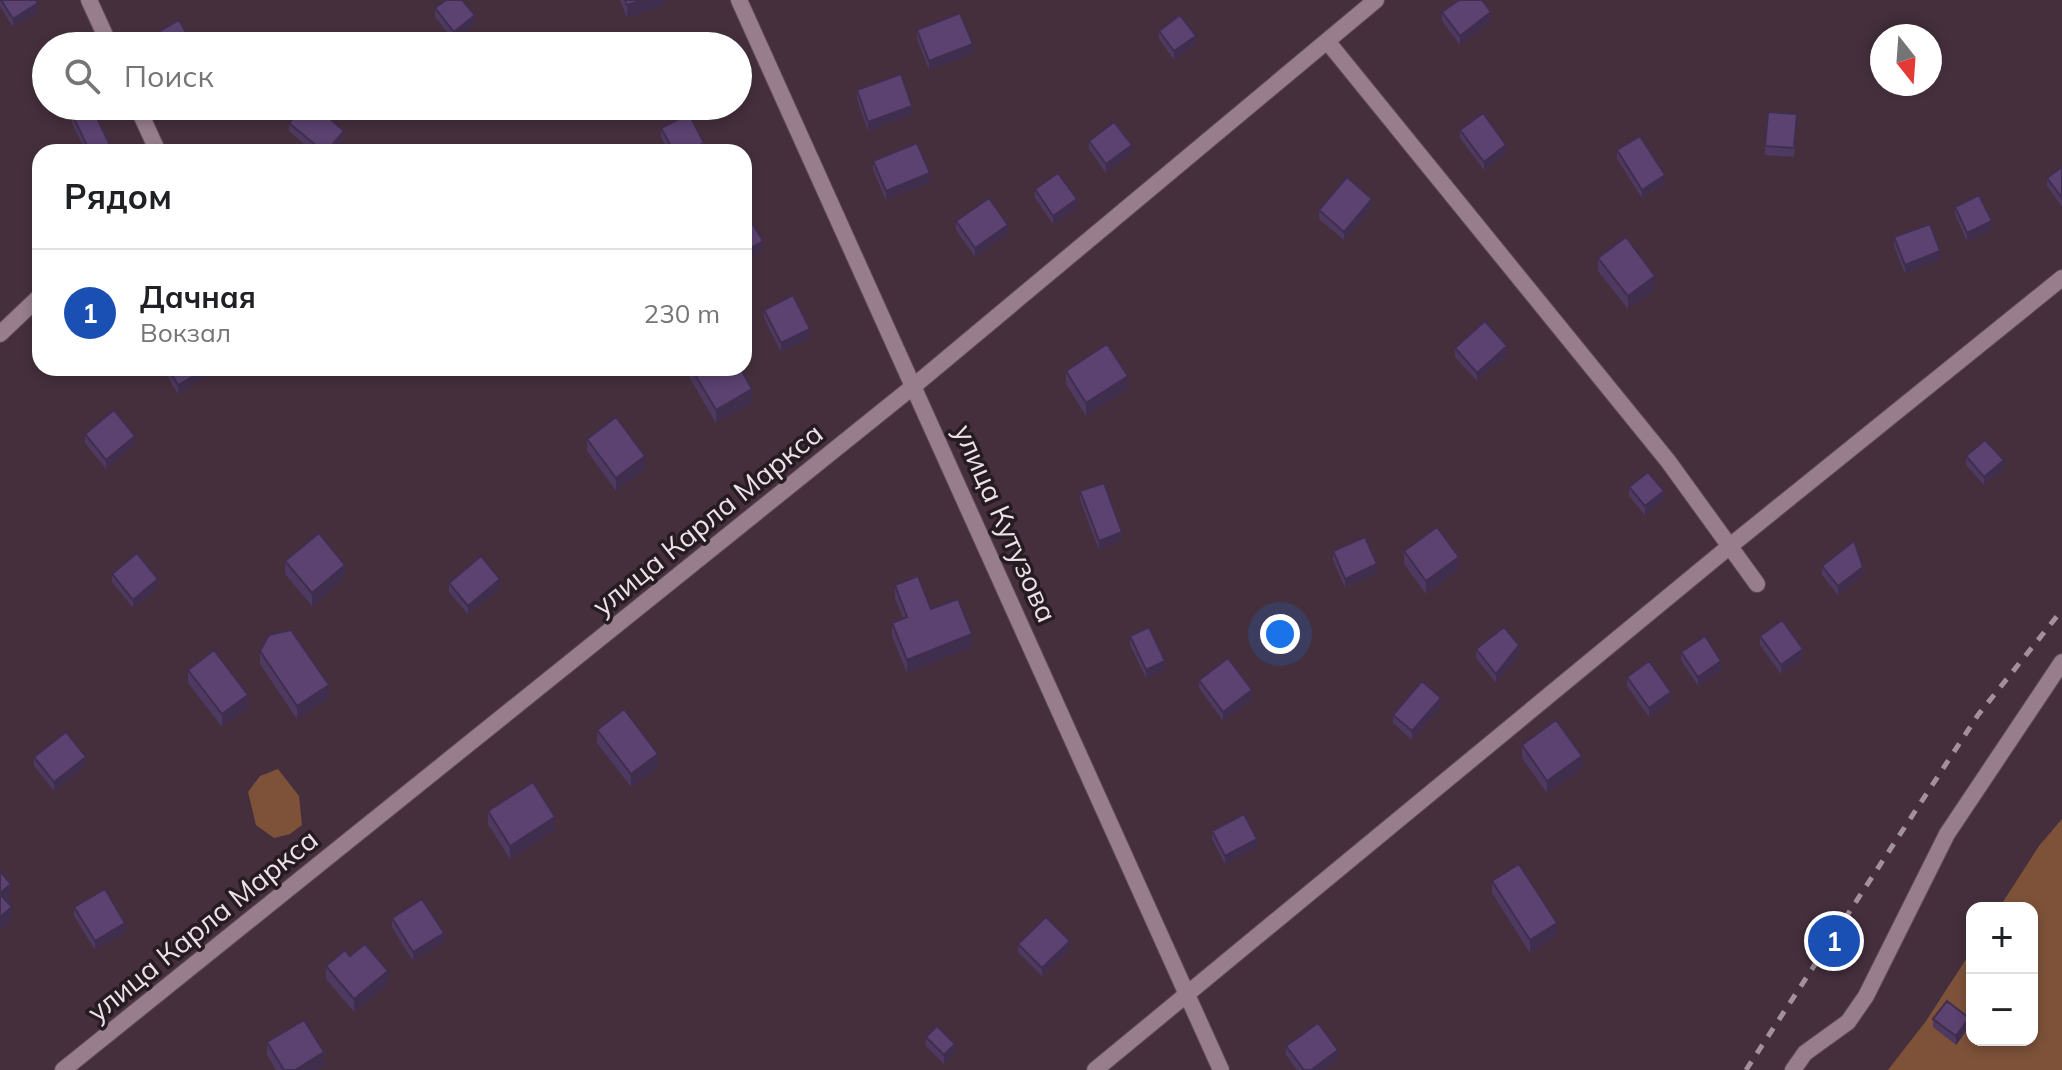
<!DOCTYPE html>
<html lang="ru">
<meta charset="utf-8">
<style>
body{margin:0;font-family:Mulish,sans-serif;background:#f6f6f6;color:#202124}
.controls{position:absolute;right:24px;bottom:24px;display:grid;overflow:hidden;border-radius:16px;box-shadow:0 4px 12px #0003}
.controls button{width:72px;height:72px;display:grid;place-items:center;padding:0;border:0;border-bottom:2px solid #e0e0e0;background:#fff;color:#202124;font:40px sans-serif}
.compass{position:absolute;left:1870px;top:24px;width:72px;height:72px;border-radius:50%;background:#fff;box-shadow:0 4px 12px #0003;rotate:163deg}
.you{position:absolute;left:1280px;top:634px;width:28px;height:28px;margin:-20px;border:6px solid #fff;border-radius:50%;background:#1a73e8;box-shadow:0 0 0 12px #1a73e833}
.badge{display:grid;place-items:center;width:52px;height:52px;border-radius:50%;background:#257261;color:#fff;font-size:26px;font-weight:700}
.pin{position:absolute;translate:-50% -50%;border:4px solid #fff;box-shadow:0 2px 8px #0006}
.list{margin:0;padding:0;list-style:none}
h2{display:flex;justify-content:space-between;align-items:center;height:104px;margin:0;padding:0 32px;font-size:34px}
h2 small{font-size:26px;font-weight:400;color:#757577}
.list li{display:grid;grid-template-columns:52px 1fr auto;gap:24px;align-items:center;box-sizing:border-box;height:128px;padding:0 32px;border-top:2px solid #e0e0e0}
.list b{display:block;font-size:30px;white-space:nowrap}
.list p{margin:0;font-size:26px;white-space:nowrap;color:#757577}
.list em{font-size:26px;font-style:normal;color:#757577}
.icon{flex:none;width:44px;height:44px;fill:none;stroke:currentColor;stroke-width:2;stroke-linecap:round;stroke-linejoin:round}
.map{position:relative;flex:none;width:2062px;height:1070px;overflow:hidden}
.search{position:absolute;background:#fff;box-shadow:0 4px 12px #0003;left:32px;top:32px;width:720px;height:88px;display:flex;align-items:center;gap:20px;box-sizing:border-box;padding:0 28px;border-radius:44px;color:#757577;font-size:30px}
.panel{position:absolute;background:#fff;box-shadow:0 4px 12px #0003;left:32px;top:144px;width:720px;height:232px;border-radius:24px}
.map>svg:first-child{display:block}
.green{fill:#7d5239}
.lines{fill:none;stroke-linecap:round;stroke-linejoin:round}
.minor-casing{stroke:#5e4b56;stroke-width:18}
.minor{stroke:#987e8d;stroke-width:16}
.rail{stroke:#a2909b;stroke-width:5;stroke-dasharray:10 10;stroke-linecap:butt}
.wall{fill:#4e3960}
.shaded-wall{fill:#402e4e}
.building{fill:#5b4270;stroke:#402e4e;stroke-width:2}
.labels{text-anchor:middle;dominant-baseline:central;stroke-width:7;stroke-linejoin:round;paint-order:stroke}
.street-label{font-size:28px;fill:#eee0e8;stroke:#251b21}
</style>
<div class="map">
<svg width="2062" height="1070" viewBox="0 0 2062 1070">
<rect width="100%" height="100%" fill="#452f3d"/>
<path class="green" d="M278 769 299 796 302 825 290 834 274 838 256 825 248 792 260 776Z
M2062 819V1070H1888L1926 1021 1972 950V1040H2032V908H1999L2039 846Z"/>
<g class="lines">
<g class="minor-casing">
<path id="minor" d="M89 0 110 46
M739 0 1221 1070
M1327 41 1668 461 1757 584
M137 106 158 152
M0 334 40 296
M63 1070 915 385 1376 0
M1095 1070 1730 546 2062 278
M1793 1070 1805 1053 1848 1022 1866 996 1947 834 2062 662"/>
</g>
<use href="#minor" class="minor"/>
<path class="rail" d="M1746 1070 1978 715 2062 610"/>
</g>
<path class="wall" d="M0 0H36L38 12 13 27 0 6Z
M620 0H666V4L627 18Z
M435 8 475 24 454 41 435 17Z
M1442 12 1491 21 1460 45 1442 21Z
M917 30 973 53 929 70 917 39Z
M160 31 187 43 182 46H164L160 39Z
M1159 31 1196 44 1174 60 1159 39Z
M857 90 912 114 868 131 857 99Z
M72 114 110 152H86L72 123Z
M1797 122 1794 157 1765 155V146Z
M289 123 344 139 333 152H313L289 131Z
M661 128 704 152H669L661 137Z
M1460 130 1506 154 1484 170 1460 138Z
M1089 141 1132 153 1106 173 1089 149Z
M1617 150 1665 184 1642 198 1617 159Z
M873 161 930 182 886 200 873 170Z
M2062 167V207L2047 186V178Z
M1035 189 1077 208 1053 224 1035 198Z
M1372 207 1344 240 1319 219V210Z
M1955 207 1992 230 1967 241 1955 215Z
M956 221 1008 234 975 257 956 230Z
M1894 237 1940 260 1905 274 1894 246Z
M1598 258 1655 289 1628 309 1598 271Z
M764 310 810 338 781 352 764 318Z
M1455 348 1507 354 1477 381 1455 357Z
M162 368H203L204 378 178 394Z
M684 368H740L752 402 716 423Z
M1066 371 1128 389 1086 416 1066 384Z
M85 434 135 444 106 469 85 443Z
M587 439 645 469 616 491 587 451Z
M1966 456 2004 469 1984 485 1966 465Z
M1629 487 1664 499 1645 515 1629 496Z
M1080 491 1122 540 1099 550 1080 500Z
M1333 551 1377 573 1345 588 1333 560Z
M1404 551 1459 569 1426 594 1404 564Z
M285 561 345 577 312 606 285 574Z
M1822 566 1863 575 1838 595 1822 575Z
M112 574 158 588 133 608 112 582Z
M449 583 500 588 468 614 449 592Z
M895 585 931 609 972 647 907 673 892 636V623L903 618 895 598Z
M1130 636 1165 669 1146 678 1130 645Z
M1760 636 1803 658 1781 674 1760 645Z
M1476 649 1519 654 1496 683 1476 658Z
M260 651 329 698 297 719 260 664Z
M1681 652 1721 670 1698 686 1681 660Z
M188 670 248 707 222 727 188 683Z
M1627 677 1671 701 1649 717 1627 686Z
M1199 680 1252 699 1223 721 1199 688Z
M1441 706 1412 740 1393 723V715Z
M597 730 658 767 631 787 597 743Z
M1522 745 1582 768 1547 793 1522 758Z
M34 757 86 766 54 791 34 766Z
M488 811 555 830 510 859 488 824Z
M1212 831 1257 848 1225 864 1212 839Z
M1492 881 1557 936 1530 953 1492 893Z
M74 907 125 932 95 950 74 916Z
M392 918 444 942 413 961 392 927Z
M1018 944 1070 950 1042 976 1018 952Z
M350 956 388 984 354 1012 326 979V966Z
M1933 1019 1969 1027 1956 1045 1933 1027Z
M926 1037 955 1053 944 1064 926 1046Z
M267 1042 324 1065 316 1070H276L267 1055Z
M1286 1046 1338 1059 1323 1070H1297L1286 1055Z"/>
<path class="shaded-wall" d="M642 0H666V4L627 18V5Z
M38 3V12L13 27V19Z
M1491 12V21L1460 45V36Z
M475 15V24L454 41V32Z
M187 34V43L182 46H168Z
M1196 36V44L1174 60V51Z
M973 44V53L929 70V61Z
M912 106V114L868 131V122Z
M344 131V139L333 152H326Z
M704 143V152H687Z
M110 145V152H95Z
M1132 145V153L1106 173V164Z
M1506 145V154L1484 170V162Z
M930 173V182L886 200V191Z
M1665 175V184L1642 198V190Z
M1077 199V208L1053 224V216Z
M1372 199V207L1344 240V232Z
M1992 221V230L1967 241V233Z
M1008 225V234L975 257V248Z
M763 241V250L744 261V252Z
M1940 251V260L1905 274V265Z
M1655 276V289L1628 309V296Z
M810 329V338L781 352V343Z
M1507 346V354L1477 381V373Z
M204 370V378L178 394V385Z
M1128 376V389L1086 416V403Z
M752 389V402L716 423V410Z
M135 436V444L106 469V460Z
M645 456V469L616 491V478Z
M2004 460V469L1984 485V477Z
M1664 491V499L1645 515V506Z
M1122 532V540L1099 550V541Z
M1459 557V569L1426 594V581Z
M1377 564V573L1345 588V579Z
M345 565V577L312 606V593Z
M1863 567V575L1838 595V586Z
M158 579V588L133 608V600Z
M500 579V588L468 614V606Z
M972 634V647L907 673V660Z
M1519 645V654L1496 683V674Z
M1803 649V658L1781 674V665Z
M1165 661V669L1146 678V670Z
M1721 661V670L1698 686V677Z
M329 685V698L297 719V706Z
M1252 690V699L1223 721V712Z
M1671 692V701L1649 717V708Z
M248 695V707L222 727V714Z
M1441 698V706L1412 740V731Z
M658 754V767L631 787V774Z
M1582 756V768L1547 793V781Z
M86 757V766L54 791V782Z
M555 817V830L510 859V846Z
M1257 839V848L1225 864V856Z
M11 884V897L0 906V893Z
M12 907V920L0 930V917Z
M125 923V932L95 950V941Z
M1557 923V936L1530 953V940Z
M444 933V942L413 961V952Z
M1070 941V950L1042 976V968Z
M388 971V984L354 1012V999Z
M1969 1018V1027L1956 1045V1036Z
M955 1044V1053L944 1064V1055Z
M1338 1050V1059L1323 1070H1311Z
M324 1052V1065L316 1070H295Z"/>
<path class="building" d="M1 0H36L38 3 13 19Z
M446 0H462L475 15 454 32 435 8Z
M625 0H642L627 5Z
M1459 0H1482L1491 12 1460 36 1442 12Z
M960 13 973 44 929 61 917 30Z
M1180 15 1196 36 1174 51 1159 31Z
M179 20 187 34 168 45 160 31Z
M901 74 912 106 868 122 857 90Z
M89 106H91L110 145 95 152H90L72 114Z
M303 106H315L344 131 326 152H324L289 123Z
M1768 112 1797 114 1794 148 1765 146Z
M1483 113 1506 145 1484 162 1460 130Z
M689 114 704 143 687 152H674L661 128Z
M1114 122 1132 145 1106 164 1089 141Z
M1640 136 1665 175 1642 190 1617 150Z
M917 143 930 173 886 191 873 161Z
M2062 167V198L2047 178Z
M1058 173 1077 199 1053 216 1035 189Z
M1347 177 1372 199 1344 232 1319 210Z
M1979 195 1992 221 1967 233 1955 207Z
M989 198 1008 225 975 248 956 221Z
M747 215 763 241 744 252V217Z
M1930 224 1940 251 1905 265 1894 237Z
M1626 237 1655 276 1628 296 1598 258Z
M793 295 810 329 781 343 764 310Z
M1485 321 1507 346 1477 373 1455 348Z
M1107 344 1128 376 1086 403 1066 371Z
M168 368H203L204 370 178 385Z
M691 368H740L752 389 716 410Z
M114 410 135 436 106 460 85 434Z
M616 417 645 456 616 478 587 439Z
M1985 440 2004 460 1984 477 1966 456Z
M1648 472 1664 491 1645 506 1629 487Z
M1104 483 1122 532 1099 541 1080 491Z
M1437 527 1459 557 1426 581 1404 551Z
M319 533 345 565 312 593 285 561Z
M1365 537 1377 564 1345 579 1333 551Z
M1854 541 1863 567 1838 586 1822 566Z
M137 553 158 579 133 600 112 574Z
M481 556 500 579 468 606 449 583Z
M918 576 931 609 958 599 972 634 907 660 892 623 907 617 895 585Z
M1782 620 1803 649 1781 665 1760 636Z
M1149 627 1165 661 1146 670 1130 636Z
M1504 627 1519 645 1496 674 1476 649Z
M291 630 329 685 297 706 260 651 269 635Z
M1705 636 1721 661 1698 677 1681 652Z
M214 650 248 695 222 714 188 670Z
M1228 658 1252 690 1223 712 1199 680Z
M1649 661 1671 692 1649 708 1627 677Z
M1422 681 1441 698 1412 731 1393 715Z
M624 709 658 754 631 774 597 730Z
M1556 720 1582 756 1547 781 1522 745Z
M66 732 86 757 54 782 34 757Z
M533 782 555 817 510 846 488 811Z
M1244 814 1257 839 1225 856 1212 831Z
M1519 864 1557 923 1530 940 1492 881Z
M0 871 11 884 0 893Z
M105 889 125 923 95 941 74 907Z
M0 894 12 907 0 917Z
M422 899 444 933 413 952 392 918Z
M1046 917 1070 941 1042 968 1018 944Z
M365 944 388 971 354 999 326 966 345 950 350 956Z
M1947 1001 1969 1018 1956 1036 1933 1019Z
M304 1020 324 1052 295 1070H284L267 1042Z
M1318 1023 1338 1050 1311 1070H1304L1286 1046Z
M937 1026 955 1044 944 1055 926 1037Z"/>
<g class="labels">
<g class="street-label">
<text transform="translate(707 519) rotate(-39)">улица Карла Маркса</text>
<text transform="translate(1006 523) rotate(66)">улица Кутузова</text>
<text transform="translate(202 925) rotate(-39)">улица Карла Маркса</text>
</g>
</g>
</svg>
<div class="controls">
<button>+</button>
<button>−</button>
</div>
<svg class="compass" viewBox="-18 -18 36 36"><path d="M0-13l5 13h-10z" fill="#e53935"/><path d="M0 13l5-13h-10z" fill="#757577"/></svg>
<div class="you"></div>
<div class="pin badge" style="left:1834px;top:941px;background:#1a4fb4">1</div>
<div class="search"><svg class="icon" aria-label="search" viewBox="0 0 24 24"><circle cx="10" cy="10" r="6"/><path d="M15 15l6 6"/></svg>Поиск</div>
<section class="panel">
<h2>Рядом<small></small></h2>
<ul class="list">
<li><span class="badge" style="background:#1a4fb4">1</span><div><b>Дачная</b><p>Вокзал</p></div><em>230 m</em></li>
</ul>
</section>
</div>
